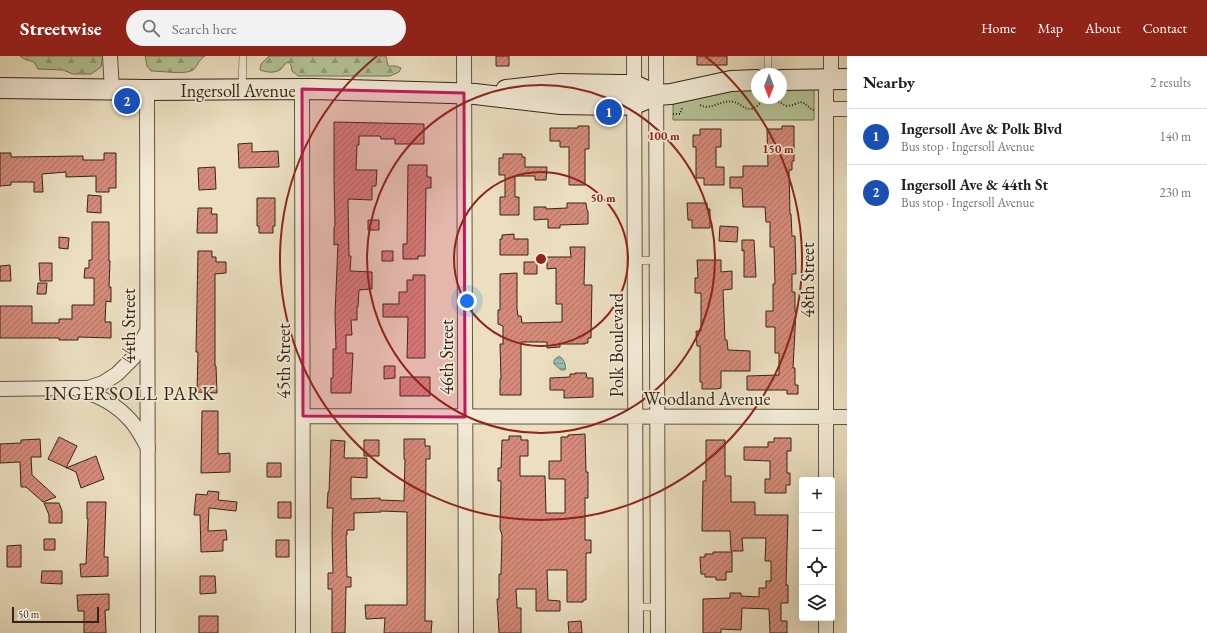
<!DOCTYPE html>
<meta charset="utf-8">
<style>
body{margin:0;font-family:"EB Garamond",serif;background:#f2f2f2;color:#202124}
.controls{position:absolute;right:12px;bottom:12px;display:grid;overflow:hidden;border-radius:4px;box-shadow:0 4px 16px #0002}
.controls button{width:36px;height:36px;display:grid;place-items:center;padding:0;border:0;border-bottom:1px solid #e0e0e0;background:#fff;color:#202124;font:20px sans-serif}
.compass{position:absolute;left:751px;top:12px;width:36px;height:36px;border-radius:50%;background:#fff;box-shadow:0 4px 16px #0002;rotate:180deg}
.scale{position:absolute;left:12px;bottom:10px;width:87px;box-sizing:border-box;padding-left:4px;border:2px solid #35241b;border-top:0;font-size:11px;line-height:14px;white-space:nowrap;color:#35241b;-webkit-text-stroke:3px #f2ead6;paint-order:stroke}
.you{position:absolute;left:467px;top:245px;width:14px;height:14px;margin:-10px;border:3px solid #fff;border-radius:50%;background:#1a73e8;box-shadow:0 0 0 6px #1a73e833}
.badge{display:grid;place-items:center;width:26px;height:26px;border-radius:50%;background:#8f2418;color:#fff;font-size:13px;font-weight:700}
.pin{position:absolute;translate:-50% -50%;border:2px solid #fff;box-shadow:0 1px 4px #0006}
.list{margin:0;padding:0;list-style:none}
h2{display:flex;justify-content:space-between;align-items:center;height:52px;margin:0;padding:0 16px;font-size:17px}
h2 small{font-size:13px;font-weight:400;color:#757577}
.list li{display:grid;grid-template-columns:26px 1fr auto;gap:12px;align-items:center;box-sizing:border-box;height:56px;padding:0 16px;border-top:1px solid #e0e0e0}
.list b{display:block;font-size:15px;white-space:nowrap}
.list p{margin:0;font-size:13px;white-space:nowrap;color:#757577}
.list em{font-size:13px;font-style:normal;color:#757577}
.icon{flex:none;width:22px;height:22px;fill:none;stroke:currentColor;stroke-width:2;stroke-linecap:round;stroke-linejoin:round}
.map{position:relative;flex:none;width:847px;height:577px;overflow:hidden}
header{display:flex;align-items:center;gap:24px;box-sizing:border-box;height:56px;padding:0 20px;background:#8f2418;color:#fff}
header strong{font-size:19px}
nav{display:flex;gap:22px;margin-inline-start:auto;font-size:14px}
.search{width:280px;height:36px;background:#f2f2f2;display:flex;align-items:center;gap:10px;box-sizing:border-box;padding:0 14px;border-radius:22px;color:#757577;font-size:15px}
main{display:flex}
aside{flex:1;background:#fff}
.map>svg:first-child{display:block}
.green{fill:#b3c295;stroke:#747358}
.forest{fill:url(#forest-firs);stroke:#747358}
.water{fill:url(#water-rules);stroke:#708074}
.building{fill:url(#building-hatch);stroke:#35241b}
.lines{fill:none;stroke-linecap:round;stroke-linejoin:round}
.service-casing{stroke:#625344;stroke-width:8}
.minor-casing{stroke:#625344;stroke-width:16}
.secondary-casing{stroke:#35241b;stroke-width:22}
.path{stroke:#35241b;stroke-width:2;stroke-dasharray:1 2;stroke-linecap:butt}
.service{stroke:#f2ead6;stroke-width:7}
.minor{stroke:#f2ead6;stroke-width:14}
.secondary{stroke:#f2ead6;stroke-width:20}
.marked{fill:#c2185b;fill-opacity:0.2;stroke:#c2185b;stroke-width:3;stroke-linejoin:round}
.ring{fill:none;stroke:#8f2418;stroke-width:2}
.labels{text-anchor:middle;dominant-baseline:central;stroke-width:3.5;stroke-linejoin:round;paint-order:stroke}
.street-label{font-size:18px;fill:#35241b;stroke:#f2ead6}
.neighbourhood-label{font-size:19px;letter-spacing:1px;fill:#35241b;stroke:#f2ead6}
.centre{fill:#8f2418;stroke:#f2ead6;stroke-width:2}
.ring-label{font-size:12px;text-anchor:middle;font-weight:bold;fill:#8f2418;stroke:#f2ead6;stroke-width:3.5;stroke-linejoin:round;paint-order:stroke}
</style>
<header>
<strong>Streetwise</strong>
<div class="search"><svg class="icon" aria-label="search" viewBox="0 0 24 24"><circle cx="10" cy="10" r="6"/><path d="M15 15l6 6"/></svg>Search here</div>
<nav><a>Home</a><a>Map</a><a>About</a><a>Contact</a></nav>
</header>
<main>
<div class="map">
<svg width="847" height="577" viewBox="0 0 847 577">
<defs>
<pattern id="forest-firs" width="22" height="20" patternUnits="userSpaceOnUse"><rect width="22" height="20" fill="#b3c295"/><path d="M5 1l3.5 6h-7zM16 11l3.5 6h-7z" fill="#929d79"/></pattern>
<pattern id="water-rules" width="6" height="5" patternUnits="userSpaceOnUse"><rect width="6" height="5" fill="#98bdaf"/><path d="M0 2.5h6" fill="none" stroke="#7d998e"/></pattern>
<pattern id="building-hatch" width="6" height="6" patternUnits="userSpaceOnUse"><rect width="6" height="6" fill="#d68b7a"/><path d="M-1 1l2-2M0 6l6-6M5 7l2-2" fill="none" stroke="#ae7163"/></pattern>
</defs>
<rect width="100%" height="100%" fill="#ebdfc0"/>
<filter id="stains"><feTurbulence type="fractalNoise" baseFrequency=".005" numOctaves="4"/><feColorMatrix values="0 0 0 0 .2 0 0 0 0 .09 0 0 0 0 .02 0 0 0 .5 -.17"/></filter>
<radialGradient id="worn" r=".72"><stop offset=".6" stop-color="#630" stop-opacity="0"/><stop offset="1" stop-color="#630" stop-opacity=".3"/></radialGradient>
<path class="green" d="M757 30V42H781V30H814V64H673V47Z"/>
<path class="forest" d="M20 0H103L101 11 91 18H73L63 14 38 13 34 6 24 3Z
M145 0H205C198 4 198 10 193 14 186 19 161 15 151 15L147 10Z
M269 0H386L388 10H396L401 12 399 16 390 20H298L292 15 291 9 288 6C284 8 284 10 281 13 275 18 266 16 260 14L261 8Z"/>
<path class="water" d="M559 300C563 302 567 309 565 314H561L554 308V304Z"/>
<path class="building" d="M496 0H509V10H496Z
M697 0H727V9H697Z
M334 66 424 68V88H395V83H381L380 80H359V89H357L356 114H377L376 130H372V144L348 143 349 200H351L350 215 372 216V233L359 234 358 251H357V264H351L352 279H346V297H353L351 337H331V322H333V293H336L335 258 338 188 334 189V171L335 170 334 127Z
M578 70H589V93H585V129H569V91H560V85H550V72H578Z
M782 70H794V105H792V114H789L790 158H791L792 180H795L796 218H792V236H795V255H796L793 312H795V329H798V338H787V334H747V320L779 319V297H775V271H766V255H773V228H775L774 191H770V166H766L765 151H743L742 132H730V121H743V110H768L767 73H782Z
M700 73H721V91H716V111H724V129H704V122H696V91H693V79H700Z
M252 87V96L278 95 279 111 239 112 238 88Z
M0 97H11V101L83 100V104H104V97H116V132H109V136H96V120L66 121V116L42 118 43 136H34V126H11V129L0 130Z
M503 98H522V101H525V111H547L546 124H535V120H515V141H519V159H500V141H505V119H499V102H503Z
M408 109H427V121H431V132H426L425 200H418V203H403V188H407V184Z
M215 111 216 133 199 134 198 112Z
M88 139 101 140V157L87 156Z
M257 142H275V170H273V177H259V170H257Z
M567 147H586L587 154 588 155V168L560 169V172H548V163L534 164V151H546V153L567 152Z
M687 147H707V153H710V172H692V164H688Z
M198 152H212L211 158H217V177H197Z
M368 164H379V174H368Z
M92 166H109V205H110L109 231H111V246L106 245 105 266H111V282L78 281V284H59V282H0V250H32V267H59V263H72V249H94V222H84L85 212H89V204H92Z
M720 170 738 171 737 186 719 185Z
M514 178V183H528V199H500V183H502V179Z
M59 181 69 182 68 193 59 192Z
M742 184H754L756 221H744V194L742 195Z
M570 191H585L584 229H592L591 282H588V287H585V288H560V291L547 292V286H521V339H500V323H501L500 288H503V270L498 268V254H500V218L517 217V253L518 260H521L522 267 562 266V248H556V212L547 213V201H571Z
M198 195H212V201H216V206H226V217L215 218V310H216L217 337 197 336 198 296H196Z
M382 195H393V205H382Z
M697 204H721V216L732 215V233L723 234 725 284H727L728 294 750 295V315H721V332L717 333H702V326H700V290H697L696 275H701V237H695V222H698Z
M524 206H537V218H524Z
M39 207H52V225H40Z
M10 209 11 225H0V210Z
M413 219H425V302H407L408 261H383V248H399V236H407V224H413Z
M38 227H47L46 238H37Z
M384 310H395V322L384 323Z
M575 317H586L587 322H593V341L564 342V334H550V322L570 321V318H575Z
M400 321H430V340H400Z
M202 355H218V398L230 397V416L201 417Z
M585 378 586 416H588V442H585V484H591V497H586V544H583V546H567V514H547L548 544 560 545V555H536V533H516L517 552H521V577H499L497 543H499V518H501L502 479 500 473 501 425H498V412H501L502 384H509V380H521V384H528V400H520V420H545L546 457H565V423H549V405H561V381H568V379Z
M59 381 77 390 66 412 96 400 104 423 81 432 76 416 48 403Z
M774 382H791V395H787V417H790V429H786V437H765V423H770V405L744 404V391H768V386H774Z
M40 383 41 401H31L32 419 56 441 43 446 26 431H21L20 406 0 407V388L21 387V384Z
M404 383H425V390H430V403H426L425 565H432L431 577H384L385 562 366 563 365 549H407V456L381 455V456L354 457V474H347V479H346L347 521H351V531H346L345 577H332V533H328V517H333L332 478 333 452H327L328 436H329L331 384 345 385 344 402H367V422L351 421V443L380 442V444L404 445 405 403H404Z
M364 384H379V400H364Z
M706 384H725V420H731V446H755V459H788L786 529H788V547H781V565H787V577H770L769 553 742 552 741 574 721 573V577H703V543L730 542V537H741V540L759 541V532H766V525H771V505H765L766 482H742L743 495H731L730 475H702L703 425H706Z
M267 407H281V421H267Z
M208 435 219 436 218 444 237 446 236 455 209 452 208 475 226 474 227 484H223V495L201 496 200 459H194L196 438 207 439Z
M87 446H106L104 501H108V520L81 521 80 508H86L88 463H87Z
M278 446H291V462H278Z
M44 447H59L62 455V467H49V459Z
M44 483H55V494H44Z
M276 484H289V501H276Z
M21 489V511H7V490Z
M713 496H732V516H726V524H716V521H705V518H701L700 501H705V498H713Z
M42 515H62V528L41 527Z
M200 520H215L216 537 200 538Z
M109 538V554H105L106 577H84V555H78L77 539Z
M199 560H218V577H199Z
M581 565 582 577H569L568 566Z"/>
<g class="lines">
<g class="service-casing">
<path id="service" d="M768 18V0
M242 33 243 0
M634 205 657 204
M635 551H658"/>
</g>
<g class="minor-casing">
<path id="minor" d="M110 0 112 34
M464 0 466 577
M634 0 636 577
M656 0 658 577
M831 0V23
M826 23V424
M302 33 303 577
M147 34 148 577
M826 53H847
M0 333 71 332H88L103 327 117 318 133 302 146 277
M79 334C99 339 117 349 131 365 138 373 143 383 148 392
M303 360 847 361
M826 562V577"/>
</g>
<g class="secondary-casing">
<path id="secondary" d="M781 24 847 23
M0 32 147 34 313 33 450 37 475 38 561 48 620 49 634 48 656 39 671 38 731 25 757 24
M506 34 560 28 620 29H634L656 39"/>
</g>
<path class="path" d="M700 49C712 55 721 43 734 46 740 47 745 54 751 53 759 51 761 43 770 43 777 43 781 48 787 50 801 49 798 40 812 54H815
M673 58H680L682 52"/>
<use href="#service" class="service"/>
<use href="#minor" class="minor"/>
<use href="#secondary" class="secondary"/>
</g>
<path class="marked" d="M302 33 464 37 465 361 303 360Z"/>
<g class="ring">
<circle cx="541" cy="203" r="87"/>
<circle cx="541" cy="203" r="174"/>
<path d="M705 0A261 261 0 1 1 377 0"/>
</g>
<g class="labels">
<g class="street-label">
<text x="238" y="34">Ingersoll Avenue</text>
<text transform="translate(807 224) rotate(-90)">48th Street</text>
<text transform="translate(128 270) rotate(-90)">44th Street</text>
<text transform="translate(616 289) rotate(-90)">Polk Boulevard</text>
<text transform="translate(446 301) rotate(-90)">46th Street</text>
<text transform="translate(283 305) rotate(-90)">45th Street</text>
<text x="707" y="342">Woodland Avenue</text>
</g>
<g class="neighbourhood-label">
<text x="130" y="337">INGERSOLL PARK</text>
</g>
</g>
<circle cx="541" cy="203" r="6" class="centre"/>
<g class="ring-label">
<text x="664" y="84">100 m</text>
<text x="778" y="97">150 m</text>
<text x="603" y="146">50 m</text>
</g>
<rect width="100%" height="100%" filter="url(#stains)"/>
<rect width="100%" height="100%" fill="url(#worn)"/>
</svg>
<div class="controls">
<button>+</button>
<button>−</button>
<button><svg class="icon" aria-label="locate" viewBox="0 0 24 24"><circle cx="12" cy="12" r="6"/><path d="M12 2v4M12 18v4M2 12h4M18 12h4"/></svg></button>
<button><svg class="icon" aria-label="layers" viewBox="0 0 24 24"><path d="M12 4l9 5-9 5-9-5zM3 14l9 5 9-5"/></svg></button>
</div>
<svg class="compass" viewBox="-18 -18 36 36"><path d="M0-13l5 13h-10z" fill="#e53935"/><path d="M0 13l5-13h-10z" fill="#757577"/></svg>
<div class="scale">50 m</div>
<div class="you"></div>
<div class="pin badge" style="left:609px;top:56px;background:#1a4fb4">1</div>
<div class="pin badge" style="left:127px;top:45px;background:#1a4fb4">2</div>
</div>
<aside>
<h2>Nearby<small>2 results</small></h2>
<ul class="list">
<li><span class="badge" style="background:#1a4fb4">1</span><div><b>Ingersoll Ave &amp; Polk Blvd</b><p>Bus stop · Ingersoll Avenue</p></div><em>140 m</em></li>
<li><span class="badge" style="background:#1a4fb4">2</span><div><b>Ingersoll Ave &amp; 44th St</b><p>Bus stop · Ingersoll Avenue</p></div><em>230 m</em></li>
</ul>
</aside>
</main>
